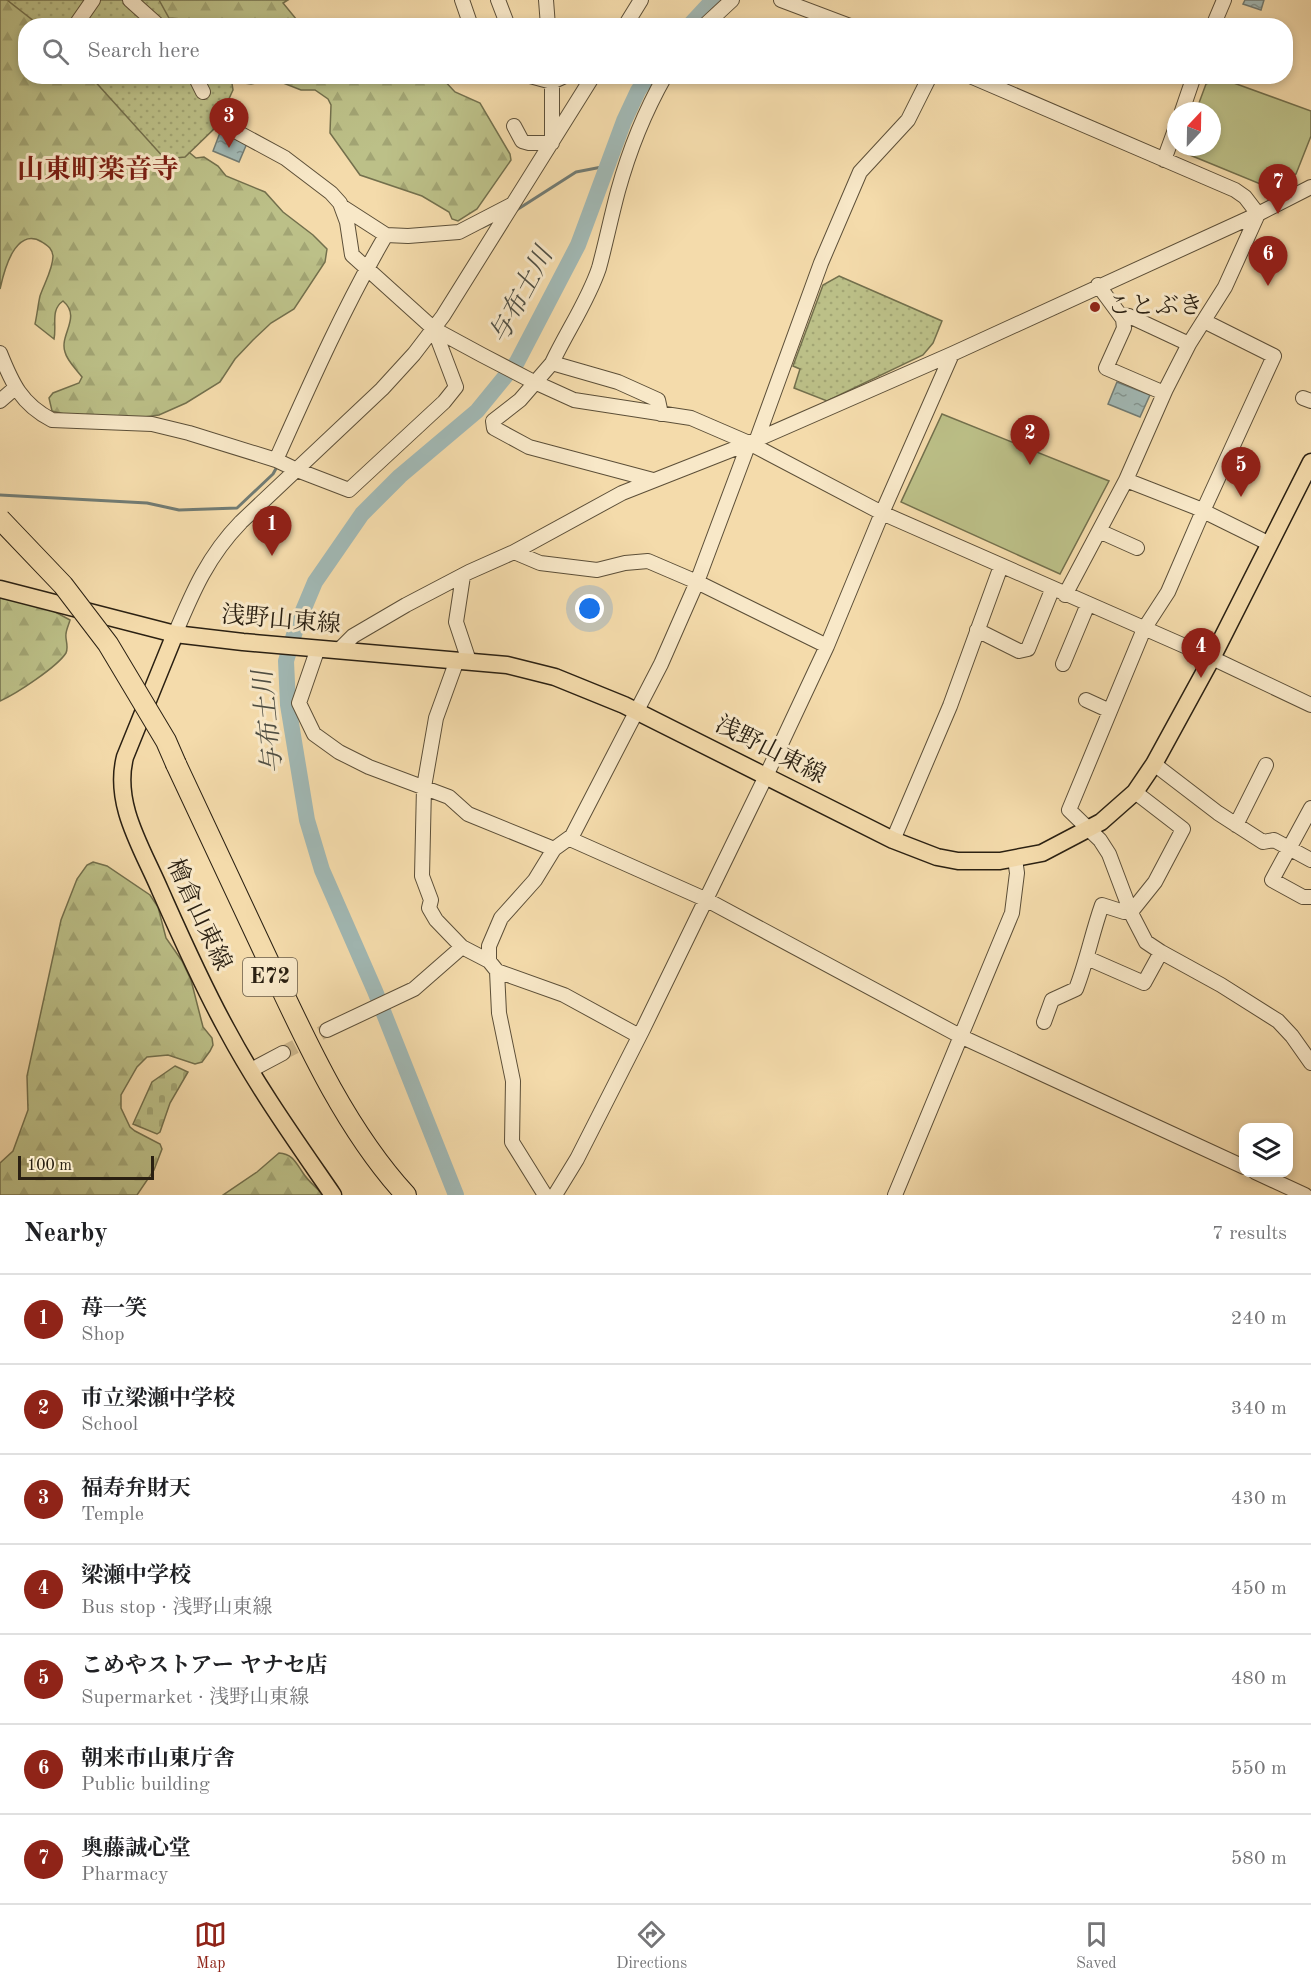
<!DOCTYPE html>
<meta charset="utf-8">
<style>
body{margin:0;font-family:"Old Standard TT","Noto Serif JP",serif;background:#f6f6f6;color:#202124}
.controls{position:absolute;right:18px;bottom:18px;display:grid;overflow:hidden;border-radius:12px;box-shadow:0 3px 9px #0003}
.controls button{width:54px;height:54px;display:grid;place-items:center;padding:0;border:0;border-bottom:2px solid #e0e0e0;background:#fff;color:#202124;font:30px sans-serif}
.compass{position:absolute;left:1167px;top:102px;width:54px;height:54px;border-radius:50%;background:#fff;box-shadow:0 3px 9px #0003;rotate:22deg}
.scale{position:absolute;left:18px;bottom:15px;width:136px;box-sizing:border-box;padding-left:6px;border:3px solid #2a2012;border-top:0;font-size:16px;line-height:21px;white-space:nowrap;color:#2a2012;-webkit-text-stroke:4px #f8e8c8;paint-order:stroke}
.you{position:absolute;left:590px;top:609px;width:21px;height:21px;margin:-15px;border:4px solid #fff;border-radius:50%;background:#1a73e8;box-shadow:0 0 0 9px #1a73e833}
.badge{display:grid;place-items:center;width:39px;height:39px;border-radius:50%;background:#8f2418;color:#fff;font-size:20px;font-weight:700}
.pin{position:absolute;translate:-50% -50px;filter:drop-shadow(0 2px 3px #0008)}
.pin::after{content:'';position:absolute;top:32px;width:21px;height:18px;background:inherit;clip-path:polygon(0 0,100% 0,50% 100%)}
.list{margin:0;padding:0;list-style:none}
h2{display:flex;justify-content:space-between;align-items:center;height:78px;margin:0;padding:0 24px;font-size:26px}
h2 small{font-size:20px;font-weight:400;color:#757577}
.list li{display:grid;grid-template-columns:39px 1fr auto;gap:18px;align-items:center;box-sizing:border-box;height:90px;padding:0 24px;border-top:2px solid #e0e0e0}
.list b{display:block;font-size:22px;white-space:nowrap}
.list p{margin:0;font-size:20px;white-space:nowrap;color:#757577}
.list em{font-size:20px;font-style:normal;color:#757577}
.icon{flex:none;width:33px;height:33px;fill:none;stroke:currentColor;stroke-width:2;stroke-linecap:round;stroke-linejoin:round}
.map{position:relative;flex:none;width:1311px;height:1195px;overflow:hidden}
.search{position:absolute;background:#fff;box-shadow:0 3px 9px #0003;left:18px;right:18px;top:18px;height:66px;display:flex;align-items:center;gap:15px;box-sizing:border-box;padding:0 21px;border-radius:24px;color:#757577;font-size:22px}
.sheet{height:708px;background:#fff}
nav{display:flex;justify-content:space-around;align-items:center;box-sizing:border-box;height:84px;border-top:2px solid #e0e0e0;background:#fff;font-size:16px;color:#757577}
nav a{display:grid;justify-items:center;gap:3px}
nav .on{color:#8f2418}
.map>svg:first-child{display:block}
.forest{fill:url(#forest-firs);stroke:#73704d;stroke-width:1.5}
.cemetery{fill:url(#cemetery-stones);stroke:#73704d;stroke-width:1.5}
.park{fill:url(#park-dots);stroke:#73704d;stroke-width:1.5}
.garden{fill:#bcc088;stroke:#73704d;stroke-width:1.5}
.water{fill:url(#water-ripples);stroke:#717b73;stroke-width:1.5}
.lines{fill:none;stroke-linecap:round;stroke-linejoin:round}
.stream{stroke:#717b73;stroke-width:3}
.river{stroke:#a1b8b4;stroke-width:16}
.minor-tunnel{stroke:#ccb68c;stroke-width:14;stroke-dasharray:14 7;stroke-linecap:butt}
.minor-casing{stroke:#5c4f38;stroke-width:16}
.major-casing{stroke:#2a2012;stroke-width:19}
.highway-casing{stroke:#2a2012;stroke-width:22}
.minor{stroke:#f8e8c8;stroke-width:14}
.major{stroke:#f4dbab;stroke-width:16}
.highway{stroke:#f4dbab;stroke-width:20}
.highway-bridge-casing{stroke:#2a2012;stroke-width:22;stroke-linecap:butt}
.highway-bridge{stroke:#f4dbab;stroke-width:20}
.poi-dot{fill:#8f2418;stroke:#f8e8c8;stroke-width:2}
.labels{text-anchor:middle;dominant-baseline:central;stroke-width:6;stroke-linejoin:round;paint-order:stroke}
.shield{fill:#f8e8c8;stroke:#685c49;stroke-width:1.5}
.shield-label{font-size:22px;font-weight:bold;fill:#2a2012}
.poi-label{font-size:24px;fill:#2a2012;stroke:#f8e8c8;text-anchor:start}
.street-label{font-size:24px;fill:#2a2012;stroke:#f8e8c8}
.water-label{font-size:26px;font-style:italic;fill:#4e4e43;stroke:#f8e8c8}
.quarter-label{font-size:27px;font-weight:bold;fill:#7a1f14;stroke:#f8e8c8}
</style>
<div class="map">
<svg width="1311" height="1195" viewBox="0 0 1311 1195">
<defs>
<pattern id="forest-firs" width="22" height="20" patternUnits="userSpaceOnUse" patternTransform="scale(1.5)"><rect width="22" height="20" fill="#bcc088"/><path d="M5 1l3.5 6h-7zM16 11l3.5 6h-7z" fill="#a2a574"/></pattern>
<pattern id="cemetery-stones" width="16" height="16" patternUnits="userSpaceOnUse" patternTransform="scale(1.5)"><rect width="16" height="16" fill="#bcc088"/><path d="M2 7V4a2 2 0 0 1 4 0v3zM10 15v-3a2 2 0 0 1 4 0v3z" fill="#a2a574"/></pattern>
<pattern id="park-dots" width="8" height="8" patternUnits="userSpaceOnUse" patternTransform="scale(1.5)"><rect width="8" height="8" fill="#bcc088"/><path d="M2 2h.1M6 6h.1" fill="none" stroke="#a2a574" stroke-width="1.8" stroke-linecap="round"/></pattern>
<pattern id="water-ripples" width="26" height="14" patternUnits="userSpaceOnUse" patternTransform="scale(1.5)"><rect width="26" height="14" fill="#a1b8b4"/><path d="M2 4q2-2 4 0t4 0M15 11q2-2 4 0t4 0" fill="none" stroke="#839591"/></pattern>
</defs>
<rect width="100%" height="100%" fill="#f4dbab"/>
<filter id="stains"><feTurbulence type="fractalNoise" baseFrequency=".00333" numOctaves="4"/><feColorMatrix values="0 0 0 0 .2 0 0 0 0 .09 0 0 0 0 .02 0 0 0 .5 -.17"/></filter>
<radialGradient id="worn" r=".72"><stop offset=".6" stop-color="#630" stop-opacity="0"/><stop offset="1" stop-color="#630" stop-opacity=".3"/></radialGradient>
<path class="forest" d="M0 0H27L58 25 26 26V76L120 77 157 126 196 158 204 157 218 166 226 176 265 192 283 212 313 235 327 249 325 262 294 309 271 323 253 340 235 359 220 382 186 403 159 415 100 423 52 411 49 398 53 393 79 383 82 377C77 370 67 361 65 352 59 335 82 317 63 301 50 310 57 325 54 339L35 324C37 315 38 305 40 296 44 284 53 269 53 256 52 248 48 246 42 242 15 226 4 271 0 289Z
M140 0H288L283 3 301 25H162Z
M218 77H441L455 92 480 103 510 154 511 160 477 209 458 221 452 219 449 212 422 196 360 175 330 133 331 105 328 99 315 90H301L273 79 251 84 223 80Z
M0 598 46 607 70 620C69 624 66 630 66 634 65 640 69 646 66 653 57 667 16 694 0 701Z
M93 862 107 866 150 895 158 907 166 938 182 961 191 980 203 1027 212 1038 213 1045 210 1051 202 1062 195 1064 168 1055 147 1057 137 1067 121 1095V1108L130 1127 135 1131 160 1144 162 1149 154 1170 137 1195H0V1163L13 1151 28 1110 27 1076 61 920 77 879 87 865Z
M279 1153C293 1154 296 1163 303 1173 308 1181 317 1188 323 1195H223L257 1172Z"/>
<path class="cemetery" d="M175 1066 188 1072 170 1103 160 1132 157 1134 133 1124 152 1082Z"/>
<path class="park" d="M7 0H159L169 18 195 20 204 25H39Z
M91 77H231L233 90 216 127 185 157 165 159Z
M839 276 942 321 933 343 923 355 827 401 794 388 800 369 793 366 823 285Z"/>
<path class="garden" d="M1220 78 1311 111V136L1296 174 1270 188 1185 153 1181 149 1182 147H1212V111H1196L1206 84Z
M942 414 1109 481 1060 574 901 502Z"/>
<path class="water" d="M1245 0H1264L1261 10 1243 4Z
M221 130 248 141 239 162 213 151Z
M1117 382 1150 395 1140 417 1108 404Z"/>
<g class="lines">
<path class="stream" d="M515 211 576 172 607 166
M483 227 496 221
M0 495 147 503 179 510 237 508 273 474 278 465"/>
<path class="river" d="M689 26 713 0
M456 1195 375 991 322 870 307 820 288 705 286 661 297 625 315 582 362 514 400 476 477 411 517 362 578 245 624 121 638 91 648 76"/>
<path class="minor-tunnel" d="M283 1053 327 1030"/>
<g class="minor-casing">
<path id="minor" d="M130 0 159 26
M462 0 471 26
M498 0 508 26
M546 0 548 26
M781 0 850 26
M75 26 93 0
M625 26 641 0
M704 26 732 0
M1213 26 1224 0
M195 76 203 92
M530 76 552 82 565 76
M970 76 1235 190 1245 197 1258 214
M1182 111 1194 76
M223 126 237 132 285 158 331 193 340 203 347 222 352 255 434 329 482 355 530 380 574 400 691 418 749 443 882 513 1212 658 1311 705
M514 126 522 141 529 143H552V76
M1164 160 1176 127
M341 206 386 235
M1098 285 1123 319 1124 328 1106 368 1164 393
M1120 315 1129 316 1189 344
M1204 321 1274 356 1203 511 1168 592 1144 629 1069 810 1100 840 1109 854 1132 915 1146 942 1161 952 1221 985 1278 1021 1292 1036 1311 1063
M0 353C12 383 21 404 52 420L152 424 189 433 276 460 297 470 349 490 444 402 456 387 434 329
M552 363C567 331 588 301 599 268 606 242 611 217 618 191 629 151 644 113 665 76
M1303 398 1311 401
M0 401 15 388
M757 439 821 263 860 172 908 120 930 76
M276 460C310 384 344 307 386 235L408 236 459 232 513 204
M653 480 529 447 494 428 493 421 520 400 552 363 618 382 658 400 661 414
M1126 480 1195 507 1270 544
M1099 531 1137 548
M514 552 540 563 597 570 625 563 648 561 697 582 827 646
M463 576 456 622 469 661
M1065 595 1126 480 1166 389 1189 344 1225 287 1258 214
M977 630 1019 651 1028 649 1052 590
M175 634C193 591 208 556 241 522L382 389 414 354 443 316 593 76
M318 648 299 703 314 734 339 752 369 767 449 797 468 814 554 849
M339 650 353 636 406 605 469 572 514 552 622 493 749 443 952 354 1258 214 1311 187
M457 660 436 718 424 787 422 876 431 900 429 908 436 920 462 947 489 961 497 971 564 995 639 1036
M1063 664 1088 604
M1086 700 1110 711
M1154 764 1218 813 1263 842 1274 840 1311 860
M1311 808 1272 880 1303 897H1311
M1236 825 1266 765
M570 839 707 900 962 1037 1244 1167
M893 840 950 706 1001 566
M1087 958 1144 983 1161 952
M489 961V946L501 918 535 880 554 849 572 836 661 664 697 582 749 443
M497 971 499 1013 513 1081 512 1142 545 1195
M1044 1022 1052 1000 1076 989C1087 961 1092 933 1102 905L1124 912H1131L1155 882 1183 829 1135 792
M327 1030 414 989 462 947
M251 1070 283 1053
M1255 1172 1305 1195
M555 1195 577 1159 642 1031 766 776 827 646 882 513 952 354
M895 1195 1012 913 1017 873 1015 859"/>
</g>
<g class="major-casing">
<path id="major" d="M0 589 175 634 243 642 507 665 555 677 624 705 893 840 937 857 958 861H1000L1042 853 1101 822 1135 792 1154 764 1212 658 1311 462
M175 634 125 757C113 804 142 848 160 890 181 937 202 985 227 1030 258 1088 296 1141 333 1195"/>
</g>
<g class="highway-casing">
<path id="highway" d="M176 764C208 833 241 902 273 971 309 1048 348 1132 406 1195"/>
</g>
<use href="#minor" class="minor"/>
<use href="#major" class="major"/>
<use href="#highway" class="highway"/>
<g class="highway-bridge-casing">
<path id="highway-bridge" d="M0 519 63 585 108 644 166 741 176 764"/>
</g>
<use href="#highway-bridge" class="highway-bridge"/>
</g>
<circle class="poi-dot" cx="1095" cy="307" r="6"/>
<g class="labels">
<rect class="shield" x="243" y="958" width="54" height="38" rx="4.5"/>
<g class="shield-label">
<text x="270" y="977">E72</text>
</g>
<g class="poi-label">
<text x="1107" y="307">ことぶき</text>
</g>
<g class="street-label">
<text transform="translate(281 621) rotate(5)">浅野山東線</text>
<text transform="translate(770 751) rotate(27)">浅野山東線</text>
<text transform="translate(198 915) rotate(65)">檜倉山東線</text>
</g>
<g class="water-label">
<text transform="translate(522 296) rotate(-62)">与布土川</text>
<text transform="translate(269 722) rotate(-96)">与布土川</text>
</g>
<g class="quarter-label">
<text x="98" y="170">山東町楽音寺</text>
</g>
</g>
<rect width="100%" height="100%" filter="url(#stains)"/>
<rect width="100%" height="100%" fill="url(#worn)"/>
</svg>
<div class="controls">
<button><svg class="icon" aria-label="layers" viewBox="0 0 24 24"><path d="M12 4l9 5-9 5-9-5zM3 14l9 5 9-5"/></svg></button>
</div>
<svg class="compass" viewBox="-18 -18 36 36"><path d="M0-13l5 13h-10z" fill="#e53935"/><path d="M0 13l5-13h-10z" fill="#757577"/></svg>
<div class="scale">100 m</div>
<div class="you"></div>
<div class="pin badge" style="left:272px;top:556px">1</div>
<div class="pin badge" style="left:1030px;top:465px">2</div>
<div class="pin badge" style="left:229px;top:148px">3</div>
<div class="pin badge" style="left:1201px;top:678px">4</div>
<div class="pin badge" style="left:1241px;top:497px">5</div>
<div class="pin badge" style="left:1268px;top:286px">6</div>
<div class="pin badge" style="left:1278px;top:214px">7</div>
<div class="search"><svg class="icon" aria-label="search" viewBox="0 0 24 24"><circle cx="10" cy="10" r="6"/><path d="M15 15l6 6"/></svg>Search here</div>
</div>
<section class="sheet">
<h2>Nearby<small>7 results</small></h2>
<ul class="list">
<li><span class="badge">1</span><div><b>苺一笑</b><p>Shop</p></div><em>240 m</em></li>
<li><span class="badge">2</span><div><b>市立梁瀬中学校</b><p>School</p></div><em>340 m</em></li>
<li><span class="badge">3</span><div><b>福寿弁財天</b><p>Temple</p></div><em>430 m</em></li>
<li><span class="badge">4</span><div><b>梁瀬中学校</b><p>Bus stop · 浅野山東線</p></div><em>450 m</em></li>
<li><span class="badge">5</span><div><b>こめやストアー ヤナセ店</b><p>Supermarket · 浅野山東線</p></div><em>480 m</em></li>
<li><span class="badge">6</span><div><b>朝来市山東庁舎</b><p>Public building</p></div><em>550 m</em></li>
<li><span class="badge">7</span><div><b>奥藤誠心堂</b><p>Pharmacy</p></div><em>580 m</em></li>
</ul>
</section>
<nav>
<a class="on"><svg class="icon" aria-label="map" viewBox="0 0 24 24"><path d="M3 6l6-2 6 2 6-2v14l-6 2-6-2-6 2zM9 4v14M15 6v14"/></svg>Map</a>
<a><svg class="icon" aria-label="directions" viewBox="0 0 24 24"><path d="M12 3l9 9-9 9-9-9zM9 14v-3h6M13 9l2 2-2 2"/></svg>Directions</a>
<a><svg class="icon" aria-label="saved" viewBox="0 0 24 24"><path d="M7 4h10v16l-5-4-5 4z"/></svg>Saved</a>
</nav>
